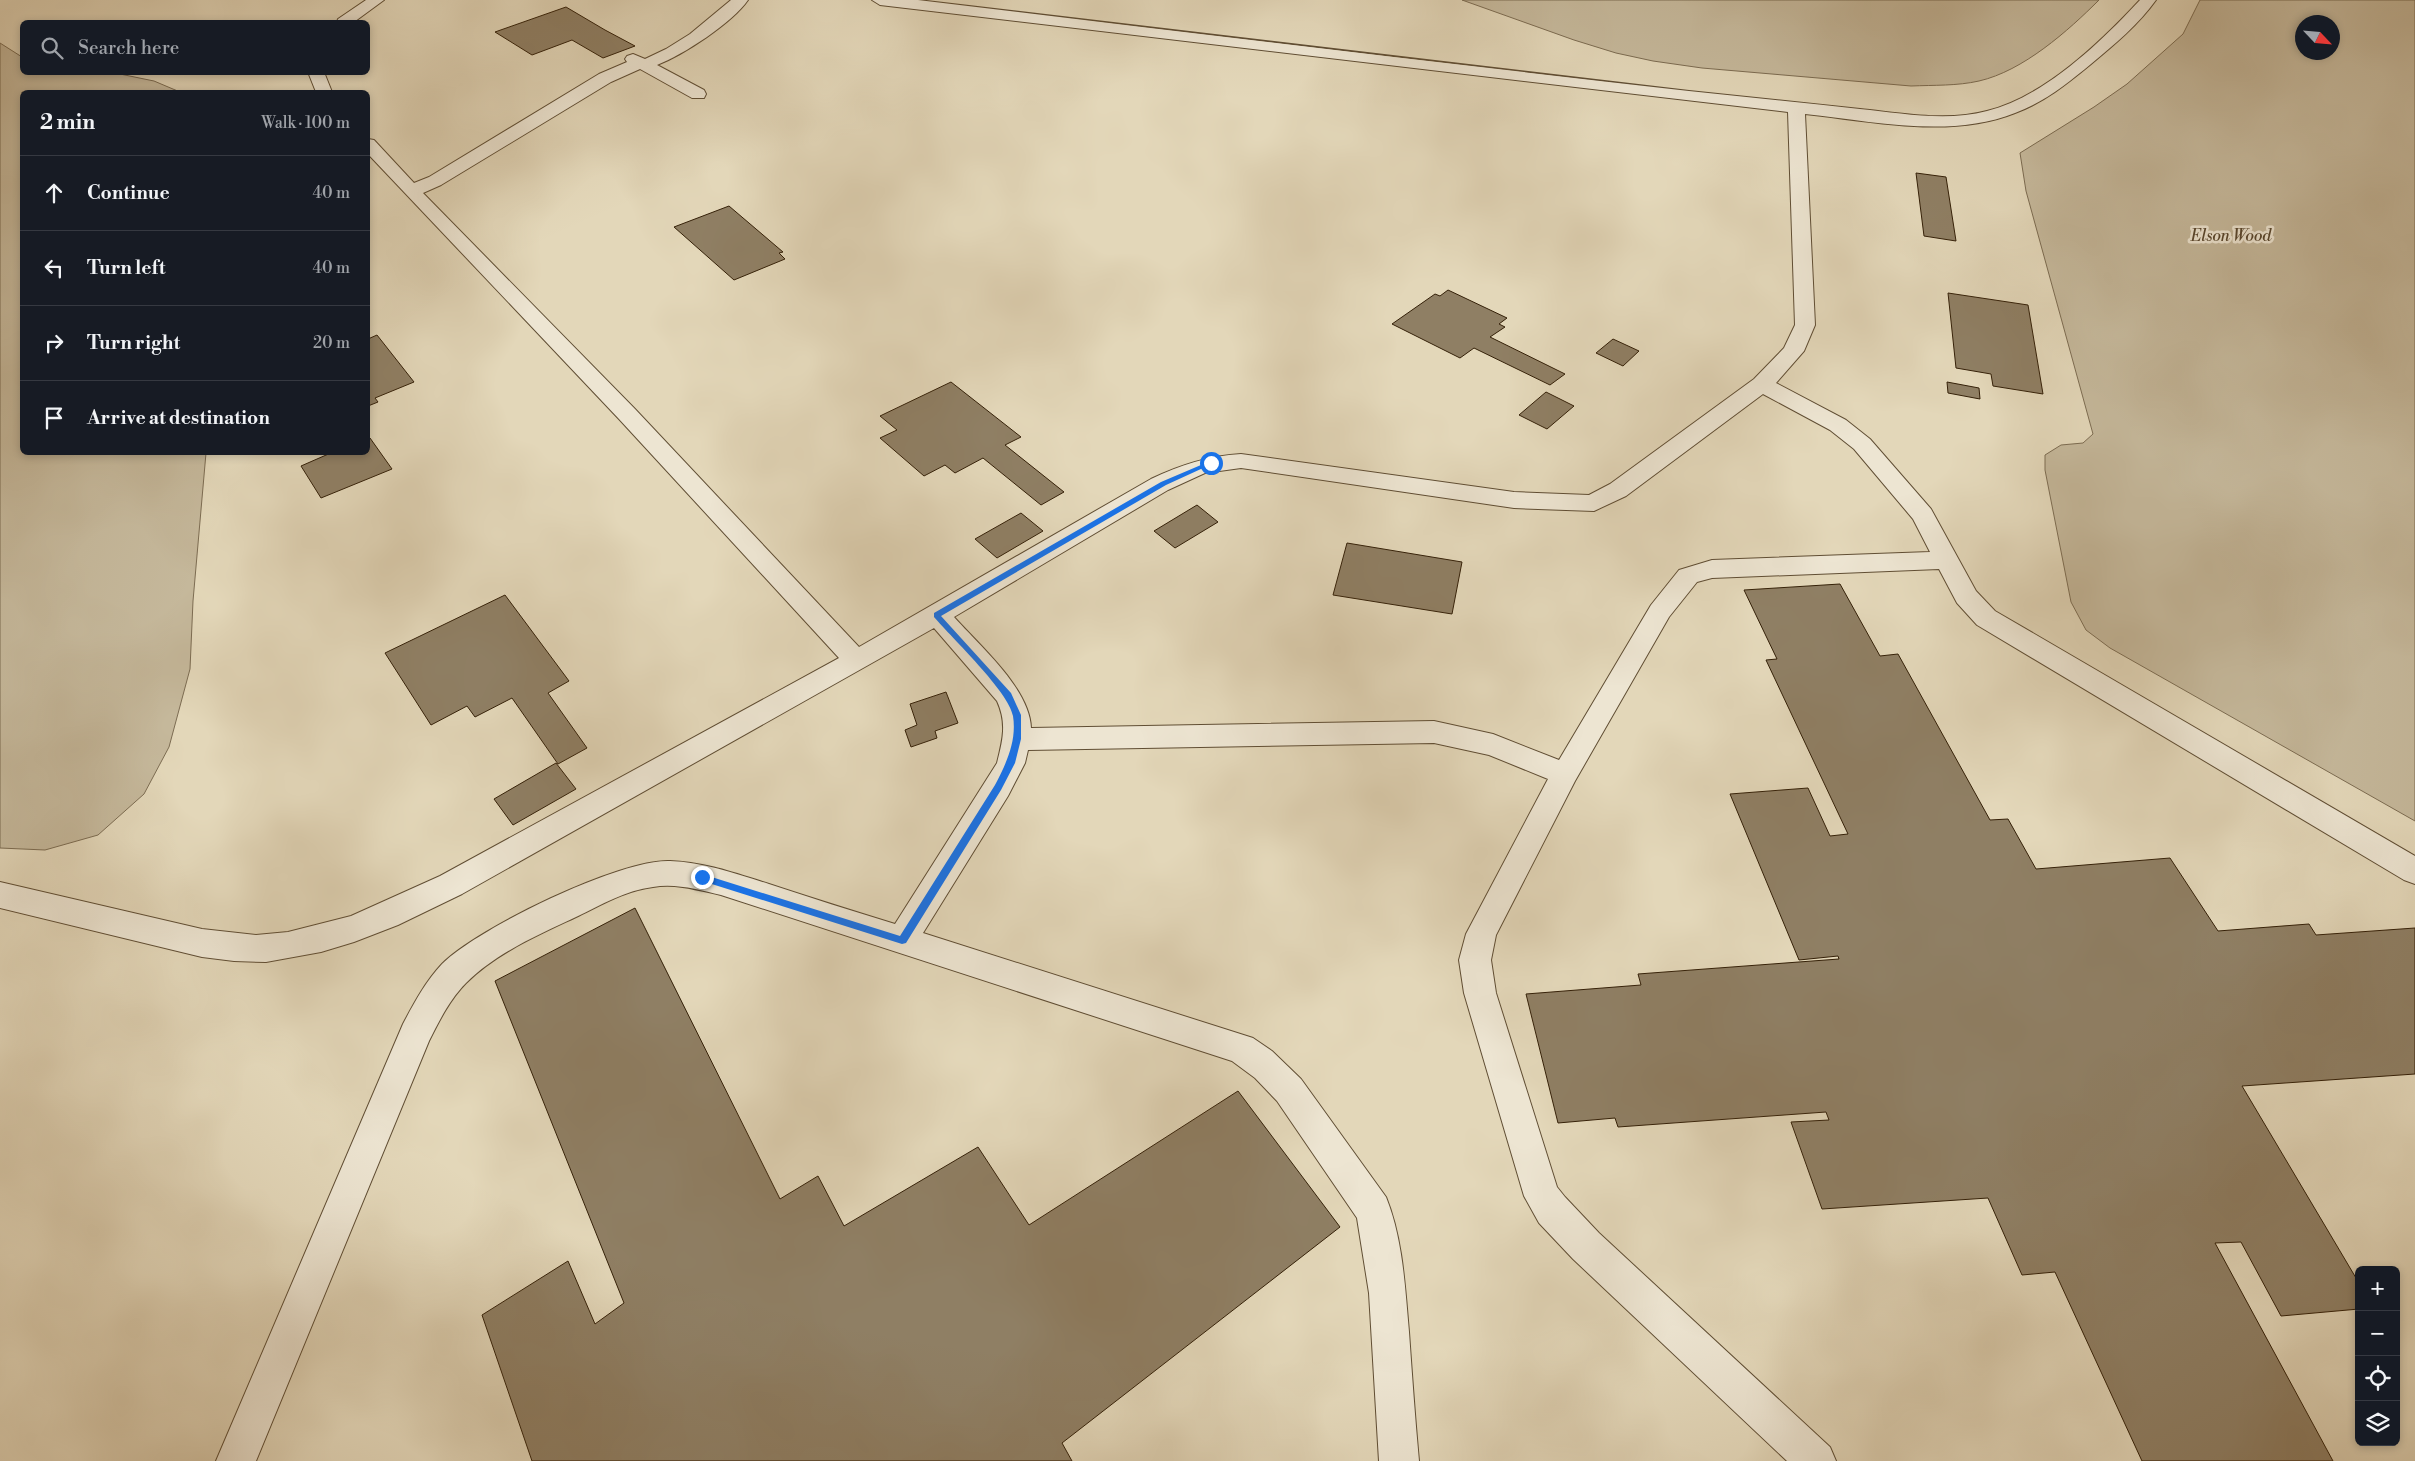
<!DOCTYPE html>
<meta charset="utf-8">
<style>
body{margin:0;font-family:"Libre Bodoni",serif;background:#20242c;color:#f1f3f6}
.controls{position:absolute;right:15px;bottom:15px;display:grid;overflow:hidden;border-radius:8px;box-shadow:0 2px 8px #0003}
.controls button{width:45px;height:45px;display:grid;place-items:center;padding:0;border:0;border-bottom:1px solid #363941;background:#171b24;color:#f1f3f6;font:25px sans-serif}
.compass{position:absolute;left:2295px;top:15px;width:45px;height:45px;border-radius:50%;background:#171b24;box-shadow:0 2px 8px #0003;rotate:116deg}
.stop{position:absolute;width:15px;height:15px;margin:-11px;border:4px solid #1a73e8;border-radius:50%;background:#fff}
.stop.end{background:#1a73e8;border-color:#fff;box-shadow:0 1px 5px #0008}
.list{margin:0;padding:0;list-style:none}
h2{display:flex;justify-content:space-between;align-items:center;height:65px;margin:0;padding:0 20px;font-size:21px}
h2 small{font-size:16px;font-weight:400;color:#9ea1a6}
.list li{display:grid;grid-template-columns:32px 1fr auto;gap:15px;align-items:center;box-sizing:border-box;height:75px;padding:0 20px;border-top:1px solid #363941}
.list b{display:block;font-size:19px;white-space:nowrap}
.list em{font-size:16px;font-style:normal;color:#9ea1a6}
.icon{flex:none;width:28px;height:28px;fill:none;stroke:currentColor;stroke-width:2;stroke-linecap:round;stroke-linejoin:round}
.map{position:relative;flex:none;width:2415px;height:1461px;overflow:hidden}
.search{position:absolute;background:#171b24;box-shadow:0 2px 8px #0003;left:20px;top:20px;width:350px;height:55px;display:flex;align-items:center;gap:12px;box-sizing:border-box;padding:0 18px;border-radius:8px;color:#9ea1a6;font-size:19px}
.panel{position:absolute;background:#171b24;box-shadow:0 2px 8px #0003;left:20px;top:90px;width:350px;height:365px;border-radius:8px}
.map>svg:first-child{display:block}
.green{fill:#c5b89b;stroke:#7c6c52;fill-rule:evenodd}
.building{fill:#8f7f64;stroke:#342008}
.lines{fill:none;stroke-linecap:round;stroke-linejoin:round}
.lane-casing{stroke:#604e34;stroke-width:2}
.lane{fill:#ede5d2;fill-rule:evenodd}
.route{fill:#1a73e8}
.labels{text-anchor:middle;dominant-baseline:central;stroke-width:5;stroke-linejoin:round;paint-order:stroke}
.far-park-label{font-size:16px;font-style:italic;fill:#58462d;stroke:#ede5d2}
</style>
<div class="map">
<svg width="2415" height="1461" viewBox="0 0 2415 1461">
<rect width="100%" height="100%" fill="#e3d7b9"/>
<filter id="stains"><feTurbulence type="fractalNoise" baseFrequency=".004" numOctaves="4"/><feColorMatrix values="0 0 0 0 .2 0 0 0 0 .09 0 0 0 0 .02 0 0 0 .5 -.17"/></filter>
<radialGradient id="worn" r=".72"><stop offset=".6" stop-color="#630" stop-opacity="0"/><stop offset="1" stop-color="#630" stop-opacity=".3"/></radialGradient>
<path class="green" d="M1462 0H2099C2068 31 2023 71 1979 81 1957 86 1934 85 1911 86L1702 68 1653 61 1616 53 1574 40Z
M2200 0H2415V821L2110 648 2086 630 2071 602 2045 470V455L2061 445 2083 443 2093 434 2026 191 2020 153 2094 107 2127 84 2183 34ZM2302 22H2332V52H2302Z
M0 43 22 57V72L115 73 154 81 180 92H22V452L206 453 193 601 190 669 169 747 144 794 98 835 45 850 0 848Z"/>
<path class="building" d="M566 7 605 30 635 46 603 58 572 40 532 55 495 32Z
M1916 173 1946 177 1956 241 1924 236Z
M729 206 783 252 779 253 785 259 734 280 674 227Z
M1448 290 1507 318 1499 324 1505 327 1490 337 1565 374 1550 385 1474 348 1460 358 1392 324 1435 294 1440 296Z
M1948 293 2028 305 2043 394 1993 386 1991 374 1956 368Z
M377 335 414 382 375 398 378 402 368 406V339Z
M1613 339 1639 351 1623 366 1596 353Z
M951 382 1021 437 1005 445 1064 492 1041 505 983 458 955 473 945 465 924 476 880 438 897 430 880 416Z
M1947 382 1979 388 1980 399 1948 393Z
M1546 392 1574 406 1547 429 1519 415Z
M370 438 392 469 321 498 301 466 333 452H368V439Z
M1197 505 1218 522 1175 548 1154 531Z
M1021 513 1043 531 997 558 975 539Z
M1347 543 1462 562 1452 614 1333 595Z
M1840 584 1880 656 1898 654 1990 820 2008 819 2036 869 2170 858 2218 931 2309 924 2316 935 2415 928V1074L2242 1086 2359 1283V1309L2281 1316 2241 1242 2215 1243 2333 1461H2142L2055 1272 2022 1275 1988 1198 1822 1209 1791 1122 1829 1120 1826 1112 1618 1127 1615 1118 1558 1123 1526 994 1641 985 1638 974 1839 959 1838 956 1799 960 1730 794 1808 788 1830 836 1848 834 1766 660 1777 659 1744 590Z
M505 595 569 681 548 693 587 748 558 764 512 698 475 717 467 706 431 725 385 653Z
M946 692 958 723 935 731 937 738 911 747 905 730 917 725 910 704Z
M556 763 576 789 513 825 494 799Z
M635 908 780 1199 818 1176 844 1226 978 1147 1029 1225 1238 1091 1340 1227 1062 1443 1072 1461H532L482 1315 568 1261 595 1324 624 1303 495 981Z"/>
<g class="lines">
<g class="lane-casing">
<path id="lane" d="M366 0H384L354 22H337L338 19Z
M731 0H748C732 23 683 55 657 65L704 90 706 94 704 98H692L640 69 611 82 441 185 423 193 635 409 859 647 1151 479C1180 465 1208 456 1241 454L1514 492 1589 495 1610 484 1754 379 1784 348 1795 325 1788 112 880 5 872 0H918C1175 31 1432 62 1689 91 1746 97 1803 103 1860 109 1901 113 1946 122 1987 111 2044 97 2101 42 2140 0H2156C2139 24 2114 45 2091 64 2068 83 2043 103 2015 113 1950 139 1872 121 1805 114L1815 325 1804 351 1776 383 1846 420 1870 439 1931 509 1976 591 1995 611 2415 856V884L2404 880 1977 625 1957 603 1939 569 1712 578 1697 582 1669 617 1575 781 1496 935 1491 960 1496 993 1557 1187 1565 1197 1599 1233 1830 1447 1836 1461H1787L1573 1259 1539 1223 1524 1196 1464 993 1459 960 1466 934 1548 779 1489 755 1434 743 1028 750 1025 763 1008 796 923 933 1253 1038 1272 1051 1301 1079 1386 1197C1403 1239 1405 1287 1409 1332 1412 1375 1415 1418 1419 1461H1379L1369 1293 1357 1218 1277 1101 1255 1078 1232 1061 721 895C699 890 676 883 653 887 626 890 601 905 576 917 538 935 496 953 466 983 450 999 439 1021 429 1041L256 1461H216L403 1024C414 1003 426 981 442 964 478 928 620 859 670 861 704 862 737 874 769 884 811 898 853 911 895 924L997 763C1003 739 1007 723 997 701L934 628 462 894 398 925 354 942 321 952 266 962 234 961 202 957 0 908V882L202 929 256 935 288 932 351 916 440 876 839 658 619 419 368 154V139L374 140 414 183 429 177 599 74 627 62 625 59 627 56 633 54 645 59 666 49 690 34ZM1763 394 1830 430 1854 449 1913 519 1930 552 1712 560 1679 570 1651 605 1559 760 1493 734 1434 721 1031 728C1030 689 979 645 954 617L1168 490 1205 473 1241 468 1514 508 1594 511 1626 496Z
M308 72H324L332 92H316Z"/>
</g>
<use href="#lane" class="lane"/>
</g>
<path class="route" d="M1208 462 1214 463 1166 485 941 616 1011 693 1021 715V739L1015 763 1001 790 906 943 902 944 699 880V875L702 874 900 936 995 785C1006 764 1017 741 1013 716 1009 692 952 638 934 617V613L1161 482Z"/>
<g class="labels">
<g class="far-park-label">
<text x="2231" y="236">Elson Wood</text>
</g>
</g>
<rect width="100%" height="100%" filter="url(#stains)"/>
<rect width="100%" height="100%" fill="url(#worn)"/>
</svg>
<div class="controls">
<button>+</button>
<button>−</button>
<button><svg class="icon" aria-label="locate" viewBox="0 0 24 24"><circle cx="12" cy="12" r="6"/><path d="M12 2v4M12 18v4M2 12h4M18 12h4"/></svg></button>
<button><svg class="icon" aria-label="layers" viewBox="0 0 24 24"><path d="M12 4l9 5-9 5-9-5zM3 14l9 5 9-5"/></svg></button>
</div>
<svg class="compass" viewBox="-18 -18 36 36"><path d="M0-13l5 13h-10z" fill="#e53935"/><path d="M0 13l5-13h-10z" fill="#9ea1a6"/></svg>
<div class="stop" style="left:1211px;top:463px"></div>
<div class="stop end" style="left:702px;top:877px"></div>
<div class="search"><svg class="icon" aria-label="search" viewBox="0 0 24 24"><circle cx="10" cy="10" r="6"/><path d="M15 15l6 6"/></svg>Search here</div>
<section class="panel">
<h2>2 min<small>Walk · 100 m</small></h2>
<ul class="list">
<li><svg class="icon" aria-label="ahead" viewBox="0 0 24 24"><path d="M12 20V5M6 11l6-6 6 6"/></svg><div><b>Continue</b></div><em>40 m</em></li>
<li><svg class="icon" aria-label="left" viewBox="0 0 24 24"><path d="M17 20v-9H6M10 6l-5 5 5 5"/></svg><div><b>Turn left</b></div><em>40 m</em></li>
<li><svg class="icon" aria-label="right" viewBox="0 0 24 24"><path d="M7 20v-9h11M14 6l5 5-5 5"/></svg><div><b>Turn right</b></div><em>20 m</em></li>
<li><svg class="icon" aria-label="arrive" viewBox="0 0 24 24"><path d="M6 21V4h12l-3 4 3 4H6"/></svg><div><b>Arrive at destination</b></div></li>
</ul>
</section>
</div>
